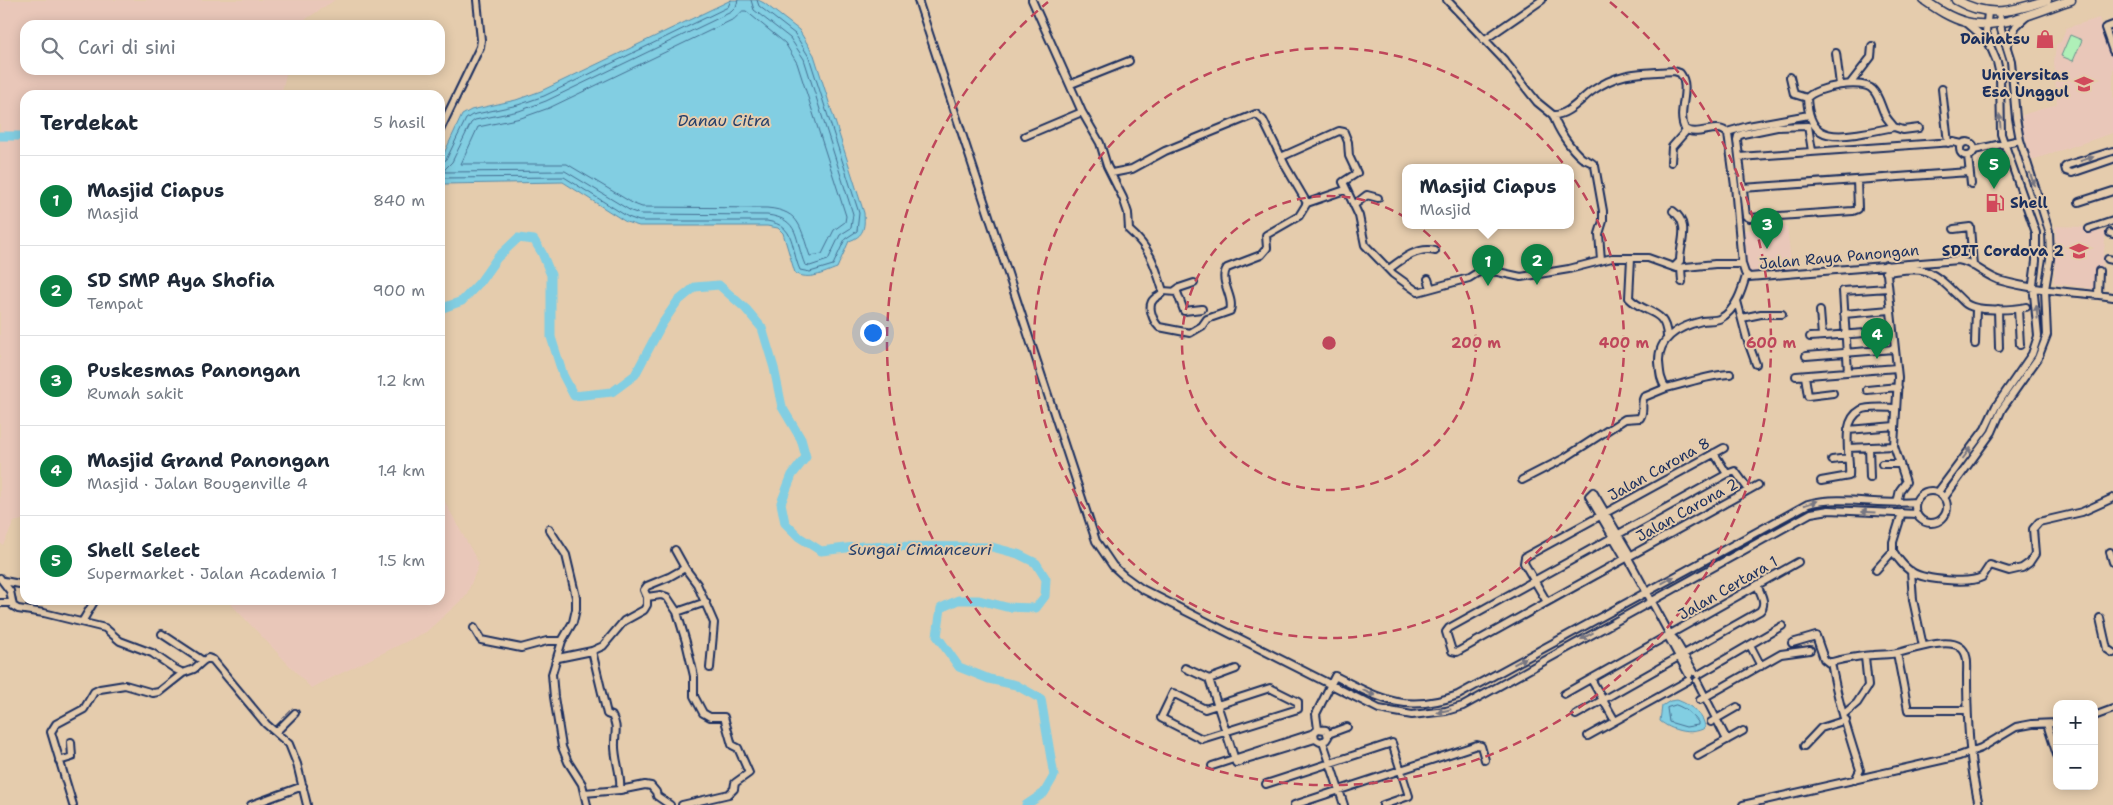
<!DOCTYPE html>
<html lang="id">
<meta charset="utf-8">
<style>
body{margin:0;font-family:"Shantell Sans",sans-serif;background:#f6f6f7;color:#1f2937}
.controls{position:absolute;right:15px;bottom:15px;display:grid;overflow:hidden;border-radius:10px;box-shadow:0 2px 12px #0003}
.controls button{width:45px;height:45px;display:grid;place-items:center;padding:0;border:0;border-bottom:1px solid #e0e1e3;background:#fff;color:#1f2937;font:25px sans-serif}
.you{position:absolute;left:872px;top:332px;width:18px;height:18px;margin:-12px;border:4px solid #fff;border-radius:50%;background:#1a73e8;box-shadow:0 0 0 8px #1a73e833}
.badge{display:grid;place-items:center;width:32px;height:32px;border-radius:50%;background:#0b8043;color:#fff;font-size:16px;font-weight:700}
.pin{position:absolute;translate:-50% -41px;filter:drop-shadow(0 1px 2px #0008)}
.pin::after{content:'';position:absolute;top:26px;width:18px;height:15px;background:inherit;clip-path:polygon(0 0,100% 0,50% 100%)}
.popup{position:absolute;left:1402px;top:164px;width:172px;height:65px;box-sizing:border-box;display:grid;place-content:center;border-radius:10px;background:#fff;filter:drop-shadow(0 1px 4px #0005);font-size:16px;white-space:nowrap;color:#747a83}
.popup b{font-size:19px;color:#1f2937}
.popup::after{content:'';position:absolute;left:50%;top:100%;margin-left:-10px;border:10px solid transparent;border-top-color:#fff}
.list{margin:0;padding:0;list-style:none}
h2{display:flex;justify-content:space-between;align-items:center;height:65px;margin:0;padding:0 20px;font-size:21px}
h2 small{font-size:16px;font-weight:400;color:#747a83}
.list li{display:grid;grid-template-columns:32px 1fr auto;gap:15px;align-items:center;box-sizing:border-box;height:90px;padding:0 20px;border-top:1px solid #e0e1e3}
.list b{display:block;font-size:19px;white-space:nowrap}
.list p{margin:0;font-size:16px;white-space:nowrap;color:#747a83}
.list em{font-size:16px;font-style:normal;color:#747a83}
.icon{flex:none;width:28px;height:28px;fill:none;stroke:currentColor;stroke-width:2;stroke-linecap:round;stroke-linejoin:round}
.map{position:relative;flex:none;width:2113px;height:805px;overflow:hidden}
.search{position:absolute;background:#fff;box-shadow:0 2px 12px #0003;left:20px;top:20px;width:425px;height:55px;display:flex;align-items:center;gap:12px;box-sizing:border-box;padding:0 18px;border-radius:15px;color:#747a83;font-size:19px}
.panel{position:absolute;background:#fff;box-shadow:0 2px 12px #0003;left:20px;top:90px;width:425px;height:515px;border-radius:15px}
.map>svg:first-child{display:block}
.built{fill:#e9c7b9}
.green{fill:#aff0b8;stroke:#65908b}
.water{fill:#82cee2;stroke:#598ead}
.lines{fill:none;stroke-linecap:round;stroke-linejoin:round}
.shore{stroke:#446f93;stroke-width:1}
.river{stroke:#82cee2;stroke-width:9}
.minor-casing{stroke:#1b2f5e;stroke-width:10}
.major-casing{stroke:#1b2f5e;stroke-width:11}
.minor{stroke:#e5ccad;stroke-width:6}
.major{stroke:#e5ccad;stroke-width:8}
.oneway{fill:#767682}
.ring{fill:none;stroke:#bf465b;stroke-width:2.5;stroke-dasharray:9 6}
.labels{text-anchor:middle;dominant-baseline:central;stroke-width:4;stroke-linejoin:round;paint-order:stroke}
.poi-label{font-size:15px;font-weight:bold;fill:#1b2f5e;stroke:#e5ccad;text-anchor:end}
.street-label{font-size:15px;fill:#1b2f5e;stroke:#e5ccad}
.water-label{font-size:16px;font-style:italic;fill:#253f6b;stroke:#e5ccad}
.centre{fill:#bf465b;stroke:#e5ccad;stroke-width:2.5}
.ring-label{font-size:15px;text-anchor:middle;font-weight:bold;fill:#bf465b;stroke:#e5ccad;stroke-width:4;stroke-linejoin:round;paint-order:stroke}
</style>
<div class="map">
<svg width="2113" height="805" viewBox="0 0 2113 805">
<rect width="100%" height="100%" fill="#e5ccad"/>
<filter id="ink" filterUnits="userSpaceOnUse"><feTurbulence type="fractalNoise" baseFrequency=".02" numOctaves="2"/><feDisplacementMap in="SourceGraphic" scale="10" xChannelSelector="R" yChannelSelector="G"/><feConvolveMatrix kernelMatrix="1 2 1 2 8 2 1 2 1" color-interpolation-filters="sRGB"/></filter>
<g filter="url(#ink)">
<path class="built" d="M0 0H335L297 25H25V70H287L281 95H25V519L14 522 3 545 0 543Z
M2099 18 2113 61V133L2032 160 2023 131 2022 115 2057 104 2054 63 2056 44 2061 42 2066 28Z
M2056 226 2081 227 2090 232 2106 231 2100 290 2054 283Z
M1787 227 1792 271 1752 275 1747 267 1744 230Z
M440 493 479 564 466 596 426 632 311 688 227 600H440Z"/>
<path class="green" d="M2070 35 2082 40 2073 61 2061 56Z"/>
<path class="water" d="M731 0H758L764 3 799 30 814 55 864 213C865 228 864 236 849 241L837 268C823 273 809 281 795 273L783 233 778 228 767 226H639L626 222 563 182 443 184 440 182V162L462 115 471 110 516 100 541 91Z
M1677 700C1689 704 1705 715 1705 728 1690 736 1671 730 1660 721L1662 706 1670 701Z"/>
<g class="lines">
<path class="shore" d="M738 0 736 7 731 12 546 101 519 111 475 120 471 123 452 162 445 169 444 172 565 171 631 211 640 214 767 215C801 219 794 239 805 265L810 266 828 260 840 235 851 228 853 214 804 59 790 38 754 10 751 0
M743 11H746L785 43 797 63 846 216 845 222 834 230 822 254 810 256C800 229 802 211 767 208L642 207 634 204 567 164H461L478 127 521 118 549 108 734 19Z
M440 162 446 160 466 119 472 115 518 105 544 96 728 7 731 0
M440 178 564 177 628 217 639 221H767C797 226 790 248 800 270L810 272 833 265 845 239 857 231 859 213 809 57 795 34 759 6 757 0
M1676 705C1685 708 1693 715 1698 722V725L1686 727 1669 722 1667 708Z"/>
<path class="river" d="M0 136H25
M440 309 462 301 480 282 497 258 518 238 534 240 542 253 551 275V337L563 375 574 396 612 392 635 375 662 324 677 302 695 287 719 285 746 309 762 328 774 368 782 407 801 439 806 457 792 475 781 503 785 523 799 537 821 551 863 546 992 547 1018 554 1036 563 1046 579 1045 596 1036 608 1006 607 979 600H958L941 608 937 636 959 667 989 679 1016 685 1041 699 1054 776 1044 793 1026 805"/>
<g class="minor-casing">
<path id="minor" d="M918 0 1096 541 1113 566 1124 576 1142 589 1379 709 1412 715 1446 711 1463 706 1811 513 1829 510 1917 514
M1032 0 1082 112 1100 143 1107 166 1123 198 1128 213 1129 230C1150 248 1155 265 1163 291 1160 297 1158 295 1154 299 1146 306 1154 322 1159 327L1190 333 1202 326 1207 319 1230 311C1235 297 1218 281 1227 268L1261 255 1267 248 1266 235 1299 216 1307 203 1345 190
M1447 0 1504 60 1537 102 1553 115C1567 116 1581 99 1592 91 1620 71 1641 73 1674 71L1680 73C1692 88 1676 112 1685 129 1698 138 1718 121 1728 134L1735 186 1742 264 1745 273 1749 277 1958 260C1974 262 1986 277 2002 281 2038 291 2076 292 2113 297
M1967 23 1988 41
M2113 25 2105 28 2113 51
M1484 40 1542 0
M2007 45 2016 26 2026 17
M1836 53 1840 85
M1790 77 1794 94 1807 98
M1071 84 1129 61
M1850 84 1871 57 1872 46
M1942 89 1948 143
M1553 115C1558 130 1570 148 1582 158 1587 161 1592 161 1595 166L1603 211V221L1599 234 1601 260
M1894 127C1891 123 1887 119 1885 115 1881 107 1879 96 1873 90 1863 78 1816 87 1807 98 1809 133 1824 139 1856 134 1868 132 1881 130 1894 127L1903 130 1919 128
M440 130 480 47 481 40 477 0
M1727 132 1748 126 1809 115
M1025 136 1082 112
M1960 149a7 7 0 1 1 14 0a7 7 0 1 1-14 0Z
M1974 150 2020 140
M1812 151 1808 126 1777 127 1743 134 1738 136 1737 140 1746 216 1750 218 1853 211 1858 209 1857 180
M2113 151 2068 165 2065 167 2066 171 2072 173 2113 159
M1968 156 1971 184
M1281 157 1339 131 1344 132 1348 142 1349 156 1357 173 1343 182 1359 216 1365 245 1393 274 1418 292 1469 278 1477 273 1483 271 1498 272 1521 277 1569 269 1612 258H1648L1676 268 1715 264H1742
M1739 157 1953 142 1962 144
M1671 162 1672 147 1686 131
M1112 173 1132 169 1165 151 1256 114 1263 120 1286 167 1307 203
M1742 188 1969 172
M2079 202 2113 191
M1354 205 1367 195 1378 198
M1673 211C1691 224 1680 242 1680 261L1674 267
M1954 229 1970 227 1973 266
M2089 229 2113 221
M2110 233 2113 234
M1631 258 1629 298C1645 315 1666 308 1667 337
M2108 259 2113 260
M1886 265 1898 377 1894 446 1906 482 1900 490 1897 503
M1681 268 1682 282
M1389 269C1401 260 1418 246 1435 251
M1886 272C1898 271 1914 267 1925 271 1941 277 1953 292 1965 303 1975 312 2013 310 2026 307
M1428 279 1431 288
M1163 291 1177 292 1184 311 1202 309
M1175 291 1179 288 1194 283
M2098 294 2099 271
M1737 301 1747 339 1756 364
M1998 309 1999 348
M2018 309 2020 345
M1820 311 1822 336
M1844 314 1890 310
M1742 318 1761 314H1782
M1810 337 1893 331
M1975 344 1976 308
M1806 356 1894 349
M1848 372 1843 291 1888 288
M1796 376 1897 368
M1805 376 1808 396 1833 393
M1666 388C1688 383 1708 375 1730 374
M1867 390 1898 387
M1848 430 1895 426
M1869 447 1870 478
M1848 448 1894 446
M1714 453 1727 474
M1832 460 1848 458
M1882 464H1899
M1522 480 1563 459 1625 419 1640 418C1645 411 1640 404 1644 397L1666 388C1660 380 1660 372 1659 362 1658 337 1681 326 1702 321 1708 320 1717 321 1721 318 1736 310 1742 290 1746 276
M1821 481 1849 476C1851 457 1839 422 1861 410 1868 406 1888 408 1896 408
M1749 490 1735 471 1727 474 1449 628 1446 632 1452 651 1457 652C1554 598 1651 544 1749 490L1758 485
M1915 507a16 16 0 1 1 32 0a16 16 0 1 1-32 0Z
M1593 492 1629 553 1628 558 1670 635 1669 638 1689 675
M1593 492 1589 496 1624 556 1628 558
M1938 492 1985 429 1996 406 2032 354 2038 336 2033 284 2036 261V233L2001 134 2000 75 1997 62 1988 41 1986 32 1988 12
M1944 498 1992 432 2002 409 2038 358 2047 335 2045 289 2050 259 2049 231 2020 140 2016 118 2011 61 2001 29 1999 12
M1902 513 1893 542V551C1897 558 1905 568 1912 572 1925 580 1969 584 1982 577L1990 565 2009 571 2022 568 2029 563 2035 554 2033 529 2039 522 2082 512 2113 498
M549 529 566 555 576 597V609L573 622 562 641 552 674 554 697 562 747 568 762 582 784 587 805
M2110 552 2113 562
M685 568 697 584 714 623 710 668
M1876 570 1893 551
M1911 571 1913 600 1923 646
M0 578 10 591 13 606 18 609 44 613 105 628 120 641 152 653 175 669 183 673 194 669 203 661
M4 581 25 585
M647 597 644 590 647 586 669 577 685 568 675 550
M1547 602 1524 563 1525 557 1724 448
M0 603H12
M2100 618 2107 649 2113 653
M82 622 95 600
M474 628 481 640 521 648 547 641H562
M162 634 203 661 208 658 213 660 266 724 289 744 297 764 307 805
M1670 635 1675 640 1694 672
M1792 643 1816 636 1824 659 1829 663C1837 660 1865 655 1874 655 1882 654 1889 655 1897 653 1911 650 1947 637 1960 647 1969 653 1967 666 1967 675 1967 718 1969 763 1979 805
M1750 645 1761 666
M592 651 607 714 612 716C618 726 615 732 615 743 614 759 622 774 620 790
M1897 653 1908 710H1966
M558 658 592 651 603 646 624 621 644 610 647 605V597L661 595 667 597 677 612
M1831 662C1837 699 1849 735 1860 770L1855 780
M1185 668 1209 679 1236 669
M1698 675 1782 626
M1209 679 1236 763 1315 739
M1591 679 1615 721
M1697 681 1727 740
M1270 688 1298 702V709L1202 739 1161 718 1173 693 1205 709Z
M1564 694 1798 562
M1700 700 1781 654 1810 650
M1844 714 1857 703 1868 686 1865 657
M1576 715 1760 611C1767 604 1761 594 1757 585
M2094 716 2113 709
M1711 722 1737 707
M2047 724 2057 755
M1318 729 1316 714 1335 676C1380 699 1407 714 1458 695L1808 504C1843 495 1880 506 1916 502
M276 732 295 713
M1328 734 1347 727
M1588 736 1689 680
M1323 742 1344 805
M1804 746 1821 728 1846 720
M1698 756 1743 731
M59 761 72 757 71 742
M1212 766 1314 733 1318 729 1326 730 1328 737 1326 740 1320 742 1315 739 1314 733
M1266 784 1392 743 1409 796 1383 805
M584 793 620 790 645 785 651 786 656 792 657 796 670 805
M73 805 51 732 56 724 84 709 94 692 100 689 125 685 153 693 159 692 183 673
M251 805 303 786
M682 805 729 794 734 789 735 783 749 773 738 748 732 745 724 717H710L703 713 694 696V676L686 642 677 612 706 602
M1294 805 1477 745 1481 746 1485 760
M1743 805 1959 756 1981 748 2016 727 2032 724 2057 723"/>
</g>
<g class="major-casing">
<path id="major" d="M1924 0C1937 9 1950 18 1966 22 1998 31 2040 10 2071 0
M1956 0C1989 19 2013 11 2047 0"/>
</g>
<use href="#minor" class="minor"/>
<use href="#major" class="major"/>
</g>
<defs><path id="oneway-solid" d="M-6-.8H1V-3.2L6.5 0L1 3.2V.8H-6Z" transform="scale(1.25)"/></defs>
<g class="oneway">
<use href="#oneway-solid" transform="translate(2000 121) rotate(-94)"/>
<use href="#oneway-solid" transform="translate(2087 159) rotate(-17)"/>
<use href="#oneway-solid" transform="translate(2032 179) rotate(71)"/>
<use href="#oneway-solid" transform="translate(2037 312) rotate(-95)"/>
<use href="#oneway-solid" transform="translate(1967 453) rotate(-53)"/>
<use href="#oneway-solid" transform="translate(1811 503) rotate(-17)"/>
<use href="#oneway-solid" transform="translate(1868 512) rotate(-177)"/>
<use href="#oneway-solid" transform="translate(1668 580) rotate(-29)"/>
<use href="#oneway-solid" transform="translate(1587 636) rotate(151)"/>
<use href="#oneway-solid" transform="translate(1520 661) rotate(-29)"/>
<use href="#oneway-solid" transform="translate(1369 693) rotate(24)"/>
<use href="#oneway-solid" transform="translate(1444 711) rotate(167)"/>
</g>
</g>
<g class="ring">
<circle cx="1329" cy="343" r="147"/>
<circle cx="1329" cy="343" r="295"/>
<path d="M1610 2A442 442 0 1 1 1048 2"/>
</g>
<defs>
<g id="shop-bare" transform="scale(1.5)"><path d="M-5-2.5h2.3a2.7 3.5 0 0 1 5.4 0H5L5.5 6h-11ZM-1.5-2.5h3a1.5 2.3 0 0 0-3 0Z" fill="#d1495b" stroke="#e5ccad" stroke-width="2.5" paint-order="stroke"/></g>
<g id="university-bare" transform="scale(1.5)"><path d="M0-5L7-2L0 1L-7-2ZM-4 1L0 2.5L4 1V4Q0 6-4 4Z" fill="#d1495b" stroke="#e5ccad" stroke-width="2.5" paint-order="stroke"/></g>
<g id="fuel-bare" transform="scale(1.5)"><path d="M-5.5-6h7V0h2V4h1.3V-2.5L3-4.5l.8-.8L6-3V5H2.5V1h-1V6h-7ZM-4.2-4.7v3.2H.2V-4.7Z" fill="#d1495b" stroke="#e5ccad" stroke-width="2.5" paint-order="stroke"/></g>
<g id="school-bare" transform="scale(1.5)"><path d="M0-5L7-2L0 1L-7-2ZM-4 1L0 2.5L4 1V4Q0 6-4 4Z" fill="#d1495b" stroke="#e5ccad" stroke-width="2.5" paint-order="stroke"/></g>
</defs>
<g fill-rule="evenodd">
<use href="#shop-bare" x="2045" y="39"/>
<use href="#university-bare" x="2084" y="84"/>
<use href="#fuel-bare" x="1995" y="203"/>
<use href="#school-bare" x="2079" y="251"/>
</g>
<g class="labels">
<g class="poi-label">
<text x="2030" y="39">Daihatsu</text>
<text x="2069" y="75">Universitas<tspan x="2069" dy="17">Esa Unggul</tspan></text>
<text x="2010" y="203" text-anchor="start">Shell</text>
<text x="2064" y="251">SDIT Cordova 2</text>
</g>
<g class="street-label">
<text transform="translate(1839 257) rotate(-5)">Jalan Raya Panongan</text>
<text transform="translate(1659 469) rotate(-29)">Jalan Carona 8</text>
<text transform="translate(1687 510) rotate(-29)">Jalan Carona 2</text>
<text transform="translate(1728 588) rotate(-30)">Jalan Certara 1</text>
</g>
<g class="water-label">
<text x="724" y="120">Danau Citra</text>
<text x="920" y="549">Sungai Cimanceuri</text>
</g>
</g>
<circle cx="1329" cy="343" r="8" class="centre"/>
<g class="ring-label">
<text x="1476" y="348">200 m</text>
<text x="1624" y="348">400 m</text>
<text x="1771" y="348">600 m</text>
</g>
</svg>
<div class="controls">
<button>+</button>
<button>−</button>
</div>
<div class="you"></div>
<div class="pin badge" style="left:1488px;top:286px">1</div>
<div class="popup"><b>Masjid Ciapus</b>Masjid</div>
<div class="pin badge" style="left:1537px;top:285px">2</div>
<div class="pin badge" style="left:1767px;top:249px">3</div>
<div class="pin badge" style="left:1877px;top:359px">4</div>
<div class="pin badge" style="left:1994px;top:189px">5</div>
<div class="search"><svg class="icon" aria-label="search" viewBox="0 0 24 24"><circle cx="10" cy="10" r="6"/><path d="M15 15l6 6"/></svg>Cari di sini</div>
<section class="panel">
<h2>Terdekat<small>5 hasil</small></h2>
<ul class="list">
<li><span class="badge">1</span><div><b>Masjid Ciapus</b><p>Masjid</p></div><em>840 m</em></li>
<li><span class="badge">2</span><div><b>SD SMP Aya Shofia</b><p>Tempat</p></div><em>900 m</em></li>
<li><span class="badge">3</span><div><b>Puskesmas Panongan</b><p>Rumah sakit</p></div><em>1.2 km</em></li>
<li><span class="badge">4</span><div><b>Masjid Grand Panongan</b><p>Masjid · Jalan Bougenville 4</p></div><em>1.4 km</em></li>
<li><span class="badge">5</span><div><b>Shell Select</b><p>Supermarket · Jalan Academia 1</p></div><em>1.5 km</em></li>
</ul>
</section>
</div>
